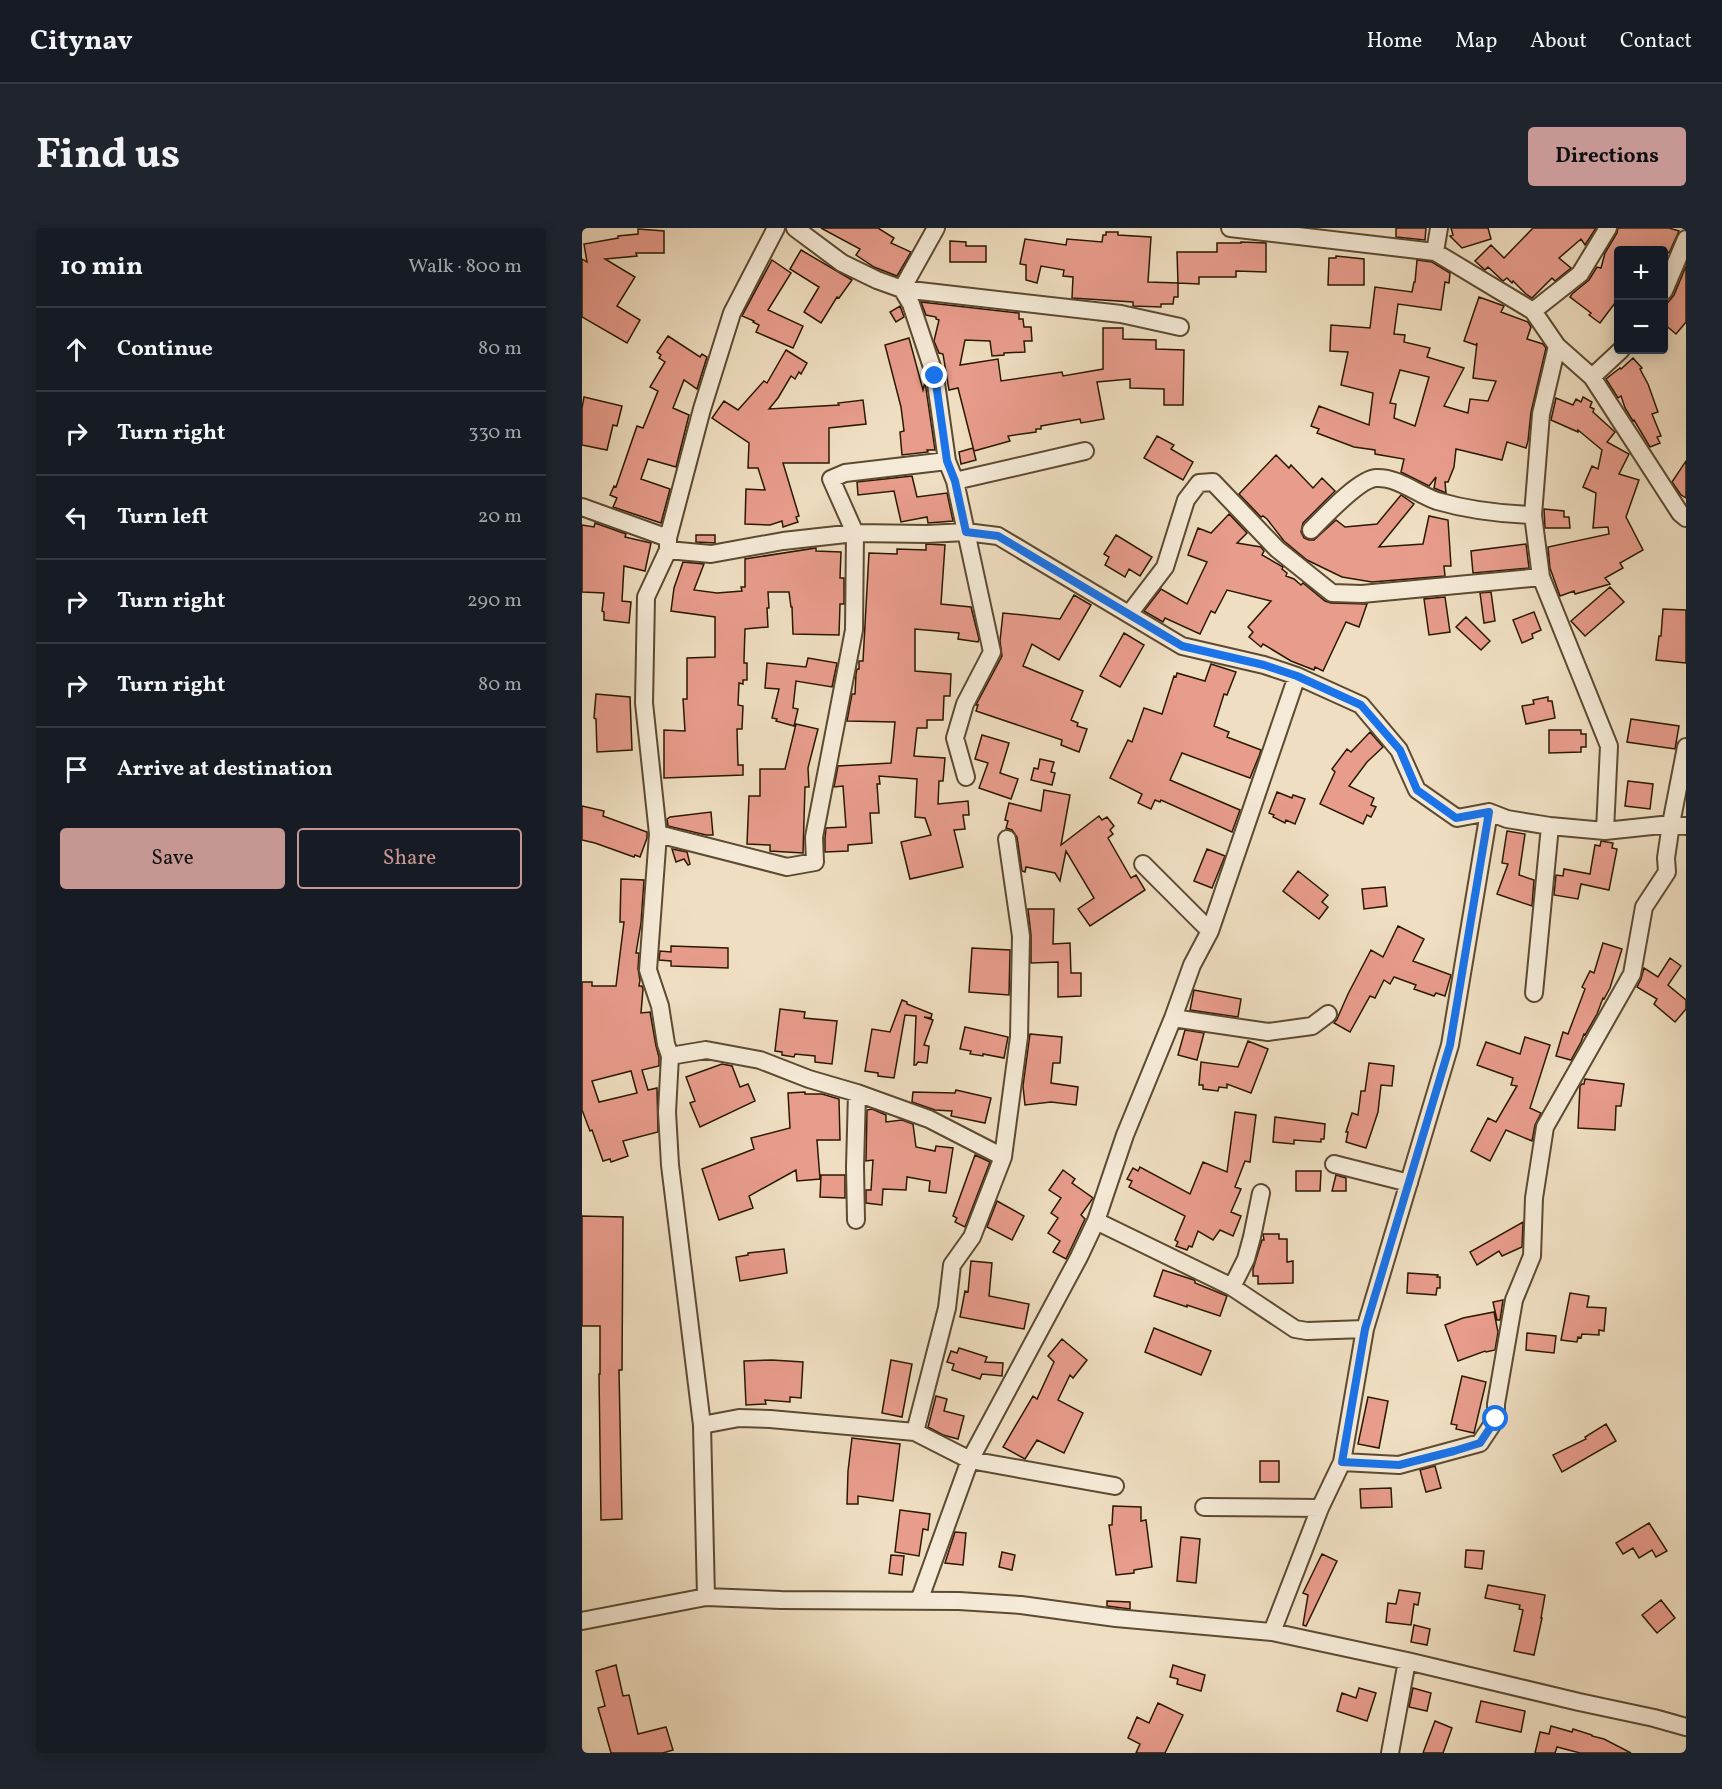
<!DOCTYPE html>
<meta charset="utf-8">
<style>
body{margin:0;font-family:Vollkorn,serif;background:#20242c;color:#f1f3f6}
.controls{position:absolute;right:18px;top:18px;display:grid;overflow:hidden;border-radius:6px;box-shadow:0 3px 15px #0003}
.controls button{width:54px;height:54px;display:grid;place-items:center;padding:0;border:0;border-bottom:2px solid #363941;background:#171b24;color:#f1f3f6;font:30px sans-serif}
.stop{position:absolute;width:18px;height:18px;margin:-14px;border:4px solid #1a73e8;border-radius:50%;background:#fff}
.stop.end{background:#1a73e8;border-color:#fff;box-shadow:0 2px 6px #0008}
.list{margin:0;padding:0;list-style:none}
h2{display:flex;justify-content:space-between;align-items:center;height:78px;margin:0;padding:0 24px;font-size:26px}
h2 small{font-size:20px;font-weight:400;color:#9ea1a6}
.list li{display:grid;grid-template-columns:39px 1fr auto;gap:18px;align-items:center;box-sizing:border-box;height:84px;padding:0 24px;border-top:2px solid #363941}
.list b{display:block;font-size:22px;white-space:nowrap}
.list em{font-size:20px;font-style:normal;color:#9ea1a6}
.actions{display:flex;gap:12px;padding:18px 24px}
.actions a{flex:1;padding:14px 0;border:2px solid #c59692;border-radius:6px;text-align:center;font-size:21px;color:#c59692}
.actions .main{background:#c59692;color:#111}
.icon{flex:none;width:33px;height:33px;fill:none;stroke:currentColor;stroke-width:2;stroke-linecap:round;stroke-linejoin:round}
.map{position:relative;flex:none;width:1104px;height:1525px;overflow:hidden;border-radius:6px}
header{display:flex;align-items:center;gap:36px;box-sizing:border-box;height:84px;padding:0 30px;background:#171b24;border-bottom:2px solid #363941}
header strong{font-size:28px}
nav{display:flex;gap:33px;margin-inline-start:auto;font-size:21px}
.intro{display:flex;align-items:center;justify-content:space-between;box-sizing:border-box;height:144px;padding:0 36px}
h1{margin:0;font-size:42px}
.button{padding:15px 27px;border-radius:6px;background:#c59692;color:#111;font-size:21px;font-weight:700}
main{display:flex;gap:36px;padding:0 36px}
aside{flex:1;background:#171b24;border-radius:6px;box-shadow:0 3px 15px #0003}
.map>svg:first-child{display:block}
.building{fill:#e89c8c;stroke:#2b1901;stroke-width:1.5;fill-rule:evenodd}
.lines{fill:none;stroke-linecap:round;stroke-linejoin:round}
.minor-casing{stroke:#5c4a31;stroke-width:20}
.minor{stroke:#f5ead7;stroke-width:16}
.route{stroke:#1a73e8;stroke-width:8}
</style>
<header>
<strong>Citynav</strong>
<nav><a>Home</a><a>Map</a><a>About</a><a>Contact</a></nav>
</header>
<div class="intro"><h1>Find us</h1><a class="button">Directions</a></div>
<main>
<aside>
<h2>10 min<small>Walk · 800 m</small></h2>
<ul class="list">
<li><svg class="icon" aria-label="ahead" viewBox="0 0 24 24"><path d="M12 20V5M6 11l6-6 6 6"/></svg><div><b>Continue</b></div><em>80 m</em></li>
<li><svg class="icon" aria-label="right" viewBox="0 0 24 24"><path d="M7 20v-9h11M14 6l5 5-5 5"/></svg><div><b>Turn right</b></div><em>330 m</em></li>
<li><svg class="icon" aria-label="left" viewBox="0 0 24 24"><path d="M17 20v-9H6M10 6l-5 5 5 5"/></svg><div><b>Turn left</b></div><em>20 m</em></li>
<li><svg class="icon" aria-label="right" viewBox="0 0 24 24"><path d="M7 20v-9h11M14 6l5 5-5 5"/></svg><div><b>Turn right</b></div><em>290 m</em></li>
<li><svg class="icon" aria-label="right" viewBox="0 0 24 24"><path d="M7 20v-9h11M14 6l5 5-5 5"/></svg><div><b>Turn right</b></div><em>80 m</em></li>
<li><svg class="icon" aria-label="arrive" viewBox="0 0 24 24"><path d="M6 21V4h12l-3 4 3 4H6"/></svg><div><b>Arrive at destination</b></div></li>
</ul>
<div class="actions"><a class="main">Save</a><a>Share</a></div>
</aside>
<div class="map">
<svg width="1104" height="1525" viewBox="0 0 1104 1525">
<rect width="100%" height="100%" fill="#efdec1"/>
<filter id="stains"><feTurbulence type="fractalNoise" baseFrequency=".00333" numOctaves="4"/><feColorMatrix values="0 0 0 0 .2 0 0 0 0 .09 0 0 0 0 .02 0 0 0 .5 -.17"/></filter>
<radialGradient id="worn" r=".72"><stop offset=".6" stop-color="#630" stop-opacity="0"/><stop offset="1" stop-color="#630" stop-opacity=".3"/></radialGradient>
<path class="building" d="M239 0H296L312 10 309 15 329 24 315 48 292 39 274 27 278 21Z
M814 0H844L843 12 814 9Z
M869 0H906L909 11 880 20 868 8 871 7Z
M951 0H1014L1003 17 999 11 977 30 989 40 973 53 970 50 950 70 944 66 931 53 930 55 925 50 921 53 906 39 903 42 893 33 909 17 922 30Z
M1036 0H1087L1097 3 1087 25 1082 22H1036V71L1018 95 1007 87 1009 85 988 69 990 66 1007 52 1015 39 1019 40 1023 25 1035 5Z
M56 1 82 3V25H54L55 28 23 31 53 49 35 78 58 92 45 115 0 89V31L5 34 2 16 36 10V8L56 6Z
M524 4H536V7L569 9 566 54 596 55V69H592L591 76H579V79L551 78V74L490 70 491 49 481 48 482 42 459 38 455 55 444 52V37L438 36 443 11 484 17 485 11 520 14 521 7H524Z
M368 13 384 14V18H404V34H368Z
M659 14 684 15V44L654 43V49H617V56L596 55 595 24H635V15H659Z
M219 22 270 52 257 70 255 69 239 95 222 84 237 59 208 41Z
M754 28 782 31V57H746L747 30H754Z
M190 32 209 45 186 82 221 98 211 120 174 104 177 97 171 94 172 93 160 88Z
M835 32 850 34 868 45 867 55 863 54 859 82 816 76 812 106 823 107 822 114 848 120 845 129 882 140 862 178 886 185 888 171 906 173 914 153 891 150 895 115 894 117 882 113 897 69 922 78 919 84 946 94 949 99 945 111 961 116 964 120 949 184 946 213 944 220 925 214 920 232 874 221 872 239 866 254H863L864 265 852 260 854 249 847 258 819 244 822 231 793 226V222L772 219 735 205 737 201 729 198 737 178 787 197 791 165 759 157 766 124 748 123 749 97 788 100 793 59 830 64 832 54H833ZM818 142 847 149 833 198 812 190 814 176 808 175Z
M1104 38V94L1094 106 1082 96V79L1092 67Z
M339 74 437 85V91H441L442 99H449L450 113H442L443 124 422 125V127L410 128 408 113 383 112 378 137 416 131 419 153 480 144 481 148 521 141V100H541V111L574 112V121L602 122 601 177H582V161L548 160V151L515 154 522 191 499 195 498 191 459 198V201H454V204L426 208 428 213 392 223 376 160 367 162 361 126 357 125 352 113 357 92 354 91V89L344 87Z
M318 78 322 89 314 94 308 84Z
M86 108 118 129 120 126 125 129 115 161 102 152 91 180 107 187 94 239 66 231 59 251 88 261 79 295 31 279 35 270 28 267 32 258 34 259 55 198 61 200 76 163 68 159 83 134 77 130 79 127 75 124Z
M327 110 341 162 343 154 353 222H345L346 224 320 227 318 204 322 203 319 179 303 117Z
M204 122 225 135 219 146 217 144 213 151 209 148 196 170 187 181 257 177 256 175 281 172 284 196 247 200V235H201L217 288 214 289 216 294 201 299 200 293 188 297 163 296 164 261 183 262 176 240H166L167 215 130 190 142 173 156 182 182 153 185 155Z
M1051 130 1060 140 1058 141 1066 156 1076 184 1070 186 1079 208 1075 209 1078 215 1068 219 1052 192 1051 193 1043 180 1039 168 1036 170 1024 151 1038 140 1039 141Z
M2 169 40 178 35 198 31 197 25 222 0 217V180Z
M1001 169 1010 174 1008 179 1012 181 1011 184 1033 204 1025 214 1047 226 1037 246 1057 252 1044 289 1061 322 1038 335 1041 340 1023 350 1028 356 993 366 992 363 978 368 968 340 966 319 1027 306 1026 299 1011 300 1014 265 1001 259 1010 238 1016 241 1020 222 996 202V204L969 192 974 170 991 177 994 171 999 174Z
M575 208 592 217 589 221 611 234 601 252 562 230Z
M391 220 394 232 379 236 377 224Z
M694 227 707 240 709 237 731 260 740 250 753 263 721 295 719 304 722 310 727 312H732L754 292 763 299 795 296 819 267 832 276 797 319 841 316 847 288 866 292 869 338H862L863 348 790 354 760 349 725 332 702 313 685 291 681 288 679 289 657 266Z
M1104 233V270L1099 267 1090 254Z
M330 248 335 269 365 265 371 293 346 295 345 289 319 294 312 263 276 267 275 254Z
M962 281 982 283V289H987L988 300H963Z
M647 286 665 305 655 315 679 319 682 323 680 327 701 339 700 341 705 345 704 348 712 351 719 357 721 355 743 373 749 375 785 376 777 399 764 394 741 443 733 439 732 442 709 433 681 416 679 419 667 409 671 404 666 399 689 373 645 362 633 385 629 383 618 406 583 390 581 394 562 383 579 361 605 376 625 334 606 327 616 300 629 305Z
M13 295 44 306 43 309 69 315 63 343 42 338 40 373 49 374 47 395 22 392V384L20 383 22 365 0 364V297L12 299Z
M114 307H133V315L114 314Z
M534 307 570 329 558 348 547 341 543 349 523 337 527 329 522 326Z
M344 316 363 317 359 376 389 379 397 411 396 414 376 411 377 405 333 401V443L369 446 368 468H362L361 492H345V500H335L332 528 363 530 361 553H357L356 576 386 573 387 587H381L383 601 372 602 381 639 328 651 319 614 349 607 343 590 333 589 335 551 297 548 298 556H295L297 585H288L290 615 266 617V623L243 624V610L244 600 264 599 261 558 252 559 256 538 309 535 310 526 313 494 265 493 270 466H273L274 446 275 441H277V433H281L287 325 315 326V321L344 322Z
M944 316 947 340 891 345 889 323Z
M234 320V323L259 324 258 350H262V376H258L257 407 211 406 210 379H209L207 364H186L187 380H185L186 399 163 401 162 432V435H165V452H161V456L157 455 156 477 161 478 160 501H155L156 537H161V547L82 550V502L103 503 101 471H105V430L133 429V389L89 383 92 360 101 334 122 336 112 362 135 365 160 363 159 359H163V331Z
M1028 359 1042 374 1003 408 989 393Z
M909 364 913 393 902 395 898 365Z
M492 367 509 377 477 432 450 416 441 438 501 463 489 492 496 495 495 498 505 501 497 524 479 517 480 512 394 483 396 477H394L420 428 418 413 421 385 478 391Z
M863 369 868 404 847 407 842 371Z
M1081 381 1104 382V435L1074 432 1077 408H1079Z
M952 384 959 402 950 406 951 410 940 415 931 392Z
M884 389 908 413 899 422 874 399Z
M542 405 562 417 538 459 518 448Z
M226 430 255 435 250 459 214 453 211 480 216 481 212 498 194 493 195 491 190 490 197 461 183 460 185 435 224 439Z
M629 436 654 444 645 467 642 466 632 498 647 504 645 509 679 522 677 528 668 550 600 525 588 552 658 582 650 604 579 572 578 574 573 572 569 581 556 575 560 566 528 550 546 512 550 514 562 480 580 486 592 448 594 449 595 445 623 453Z
M14 466 48 469 50 522 15 524 14 491 12 490Z
M966 469V473H970L973 490 944 496 940 478 952 476 951 472Z
M1049 491 1097 498 1093 521 1045 514Z
M214 496 236 501 226 540 227 559H223L221 625 188 623V617L165 616 167 568H178V541H203Z
M967 502H999V506H1004V519H999V524L967 525Z
M788 504 801 519 785 534 767 558 792 570 789 577 794 579 789 589 785 587 781 596 738 576 753 544 750 541 765 521 769 524Z
M400 507 427 515 418 545 436 551 429 571 397 560 406 535 393 531Z
M458 531 472 534 469 544 473 545 470 557 449 552 452 540 456 541Z
M1046 553 1071 556 1068 581 1043 578Z
M462 562 488 567 479 617 517 588 520 592 525 589 532 598 528 602 531 606 526 610 549 650 554 647 563 662 508 698 496 681 512 670 484 623 478 653 473 645 444 639 443 644 440 643 435 609 430 602 424 600 426 593 423 592 427 575 459 583Z
M695 564 710 570 711 567 723 571 713 596 704 592 703 595 691 589 692 587 687 585Z
M0 578 22 583 21 588 65 604V610L58 629 53 627 52 629 13 615 0 612Z
M129 584 131 607H124L86 598 85 591 88 589Z
M925 603 943 606 937 647 952 652 950 678 915 666 926 636 920 635Z
M1019 613 1031 615 1030 620 1035 621 1027 662 999 656 996 671 972 667 974 647 981 648 982 641 1008 646 1013 617 1018 618Z
M90 621 105 624 108 636 106 637 102 631 94 634Z
M625 621 643 628 630 660 612 653Z
M716 643 746 667 740 674 746 679 737 691 701 663Z
M39 651 62 652 59 695 54 725H57L56 741 58 752 57 758H60L61 761 59 785 68 784 74 818 77 829V838L60 842 66 862 75 860 76 904 41 913 46 928 29 934 28 931 21 933 10 902 8 903 0 882V754H10V758H34L42 694H38ZM49 843 55 865 17 874 10 853Z
M803 659 805 678 782 681 780 661Z
M446 681H472L471 716 488 715 489 745H499V768L476 769V734L449 735V707Z
M816 698 842 711 831 733 869 747 863 768 854 765 852 768 832 761 834 757 812 749 808 756 802 752 793 770 788 768 768 804 752 795 755 791 766 766 789 722 801 729Z
M1021 715 1040 721 1028 760 1022 771 1021 770 1015 786 1003 807 1002 806 999 814 989 832 974 828 981 804 986 806 1003 761 1000 759 1008 743 1012 745Z
M89 718 146 720V740L89 738V733L77 732 78 723 89 724Z
M390 720 428 722 427 767 387 764Z
M1088 730 1099 738 1086 757 1104 772V781L1093 794 1072 776 1075 771 1055 759 1059 751 1062 740 1076 749Z
M612 762 659 771 656 789 608 782Z
M320 772 325 774V776L350 786 349 790 342 789 351 792 342 817 347 818 345 835 336 834 334 837H332L334 788 323 787 312 850 296 848V845L283 843 290 801 308 804Z
M198 781 223 784 222 790 255 793 250 836 233 834V828L213 826 212 829 200 827V824L193 823Z
M383 799 426 809 422 830 401 826V828L388 826 389 823 378 821Z
M603 802 622 805 615 832 596 827Z
M448 806 480 809 478 835H471L469 855 496 859 494 877 469 874 443 877 441 858Z
M943 809 968 817 948 880 959 885 953 897 950 913 924 902 908 933 889 923 906 890 914 894 935 858 929 857 931 850 895 837 904 814 938 826Z
M666 813 686 821 669 865 645 856V860L637 859 636 863 621 861V857H617L619 834 656 839Z
M787 835 812 838 810 858 799 857 796 884 784 920 764 914 766 904H764L770 885 776 887 779 863H783Z
M140 836 150 838 158 859 166 856 173 873 118 899 108 875 113 873 104 849Z
M1003 851 1042 856 1039 878H1034L1033 902 996 900 998 858 1000 856H1002Z
M374 862 409 870 403 895 369 888 370 883 353 882 330 874 331 864 373 865Z
M223 864V866H240L257 871 258 912H235L238 951 215 953 214 942 167 968 171 980 137 992 120 941 172 921 169 910 208 900 206 865Z
M290 881 304 887V894L320 892 331 896 334 919 353 923 354 918 371 920 364 965 347 963 348 953 325 949 324 962 301 961 300 977 284 975V962H289L291 932 284 933 285 882Z
M653 884 674 887 668 934 663 933 653 959 659 961 649 984 659 988 651 1008 638 1002 631 1012 616 1003 610 1019 607 1018 605 1022 594 1018 596 1014 593 1012 603 988 547 959 550 953 545 951 551 940 556 943 558 939 608 966 621 934 645 944Z
M693 889 743 896 742 911H739V914L712 912V916L691 914Z
M393 927 408 934 383 999 373 994 375 990 371 988Z
M481 942 493 951 490 955 511 970 499 987 503 991 484 1031 471 1024 478 1013 466 1005 476 990 469 985 479 970 467 962Z
M714 943H739L738 963H714Z
M239 947H263V970L238 969Z
M754 947 764 950V963H750Z
M415 973 442 988 430 1012 405 999Z
M0 988 41 989 40 1142H37L40 1291 19 1292 17 1146H18V1098H0Z
M941 994 940 1019 920 1028 917 1023 895 1037 888 1024Z
M681 1006H697V1011H705V1034L711 1033V1055L676 1056V1048H671V1041L680 1012H682Z
M202 1021 205 1045 158 1053 154 1029 166 1027V1025Z
M389 1033 410 1035 407 1068 447 1076 442 1101 378 1089 383 1063 386 1064Z
M581 1042 612 1052 613 1053V1055L645 1068 638 1088 605 1077V1079L572 1068Z
M826 1045 856 1047 855 1049H858V1060H855L854 1067 825 1065Z
M988 1065 1007 1068 1005 1079 1024 1080 1022 1103 1017 1102V1107L1000 1106 999 1110 996 1109 995 1114 979 1112Z
M921 1072 918 1092H915L911 1074Z
M912 1084 916 1104 913 1122 904 1124 903 1123 876 1133 863 1097 881 1090Z
M572 1100 629 1123 619 1147 563 1124Z
M945 1105 974 1108 972 1125 944 1122Z
M480 1111 505 1132 491 1150 488 1147 476 1172 501 1185 482 1225 455 1212 443 1231 421 1219 451 1168 455 1171 472 1134 466 1128Z
M377 1120 405 1129 403 1134 421 1135 420 1148 400 1146 398 1151 370 1142 372 1136 365 1134 369 1123 375 1125Z
M190 1132 221 1134 219 1170 208 1169V1174L183 1172 184 1176 164 1177 162 1133Z
M309 1132 330 1136 320 1189 300 1185Z
M880 1148 904 1154 892 1205 874 1201 875 1197 869 1196Z
M354 1168 365 1171 362 1183 382 1188 376 1211 361 1207 346 1199Z
M786 1169 806 1173 797 1220 776 1216Z
M1024 1196 1034 1213 980 1244 971 1227 1004 1211 1003 1209Z
M270 1210 318 1216 311 1273 276 1268V1276H265L266 1243Z
M678 1233H697V1254H678Z
M853 1238 859 1260 844 1264 838 1242Z
M809 1260 810 1279 779 1280 778 1261Z
M531 1278 559 1279V1293L564 1292 570 1339 552 1342V1345L534 1347 527 1297H530Z
M318 1282 348 1286 346 1302 341 1301 337 1328 313 1324Z
M1067 1295 1085 1323 1074 1329 1070 1322 1057 1330 1051 1320 1041 1326 1034 1315Z
M373 1304 384 1305 381 1337 363 1335Z
M599 1309 618 1311 614 1355 595 1353Z
M884 1322 902 1323 900 1341 883 1339Z
M420 1324 433 1327 430 1342 417 1339Z
M740 1326 755 1333 724 1398 721 1397 726 1367 721 1365Z
M309 1327 322 1328 320 1347 307 1345Z
M906 1357 963 1367 959 1390H960L952 1427 932 1423 941 1382 937 1381 938 1377 903 1370Z
M817 1362 838 1365 836 1377 832 1376 829 1397 804 1394 806 1375 814 1376Z
M1079 1372 1093 1390 1075 1405 1060 1387Z
M525 1373 548 1374V1381L525 1378Z
M832 1397 848 1401 845 1417 829 1414Z
M34 1437 41 1468 47 1467 56 1506 84 1499 91 1522 81 1525H29L16 1480 23 1478 14 1443Z
M591 1437 623 1447 619 1463 595 1456 596 1451 588 1449Z
M777 1460 794 1465 785 1493 755 1483 760 1465 774 1470Z
M831 1460 849 1465 845 1483 827 1479Z
M899 1473 943 1483 939 1504 894 1494Z
M576 1475 601 1487 583 1525H554L558 1516 546 1510 555 1489 567 1495Z
M853 1493 870 1500 861 1525H841Z
M969 1498 990 1504 991 1501 1010 1507V1508L1022 1511 1049 1525H998L975 1519 973 1525H953L958 1504 967 1506Z"/>
<g class="lines">
<g class="minor-casing">
<path id="minor" d="M213 0 260 35 295 52 320 61 539 86 598 99
M354 0 320 61 329 76 353 148 365 233 373 253 410 424 383 476 373 510 384 549
M648 0 853 24 951 83 975 118 1010 149 1098 285 1104 290
M853 24 857 0
M1082 63 1104 11
M951 83 998 46 1026 0
M975 118 959 186 951 287 959 349 1027 518 1023 603
M1010 149 1039 122
M373 253 503 223
M0 279 86 310
M729 302C742 289 777 251 794 250 816 249 835 266 855 273 886 282 919 286 951 287
M86 322 129 326 201 313 273 305 345 306 384 304 416 308 600 418 682 437 715 448 779 477 817 522 835 562 875 590 907 584 925 591 968 598 1023 603 1089 596 1104 598
M547 386 583 339 604 272 617 255 631 254 695 321 750 365 780 366 959 349
M76 606 205 639 233 634 232 609 272 402 273 305 249 251 263 245 365 233
M561 636 628 703
M952 765 968 598
M591 790 686 804 730 798 746 786
M88 828 124 822 178 832 227 851 275 865 347 891 421 929
M752 936 827 955
M274 992 273 939 275 865
M514 993 650 1059 713 1101 725 1103 783 1101
M650 1059 664 1031 670 1009 679 965
M120 1197 157 1190 188 1191 333 1204 388 1232 533 1258
M333 1204 365 1080 370 1037 390 1009 421 929 437 809 439 708 425 611
M760 1234 817 1237 898 1215 914 1191V1176L932 1072 950 1028 952 970 963 899 1050 746 1062 679 1085 644 1084 630 1089 596 1104 519
M622 1279 738 1280
M124 1369 120 1197 88 937 85 884 88 828 84 816 78 778 66 742 76 606 62 475 64 369 86 322V310L120 181 150 85 194 0
M337 1373 388 1232 497 1029 514 993 543 907 591 790 610 737 628 703 715 448
M0 1393 124 1369 199 1372 377 1373 439 1377 534 1390 690 1404 825 1433 997 1474 1072 1490 1104 1499
M690 1404 738 1280 760 1234 783 1101 868 817 907 584
M808 1525 825 1433"/>
</g>
<use href="#minor" class="minor"/>
</g>
<g class="lines">
<path class="route" d="M353 148 365 233 373 253 384 304 416 308 600 418 682 437 715 448 779 477 818 522 835 562 874 590 907 584 868 817 783 1101 760 1234 817 1237 872 1223 898 1215 914 1191"/>
</g>
<rect width="100%" height="100%" filter="url(#stains)"/>
<rect width="100%" height="100%" fill="url(#worn)"/>
</svg>
<div class="controls">
<button>+</button>
<button>−</button>
</div>
<div class="stop" style="left:914px;top:1191px"></div>
<div class="stop end" style="left:353px;top:148px"></div>
</div>
</main>
